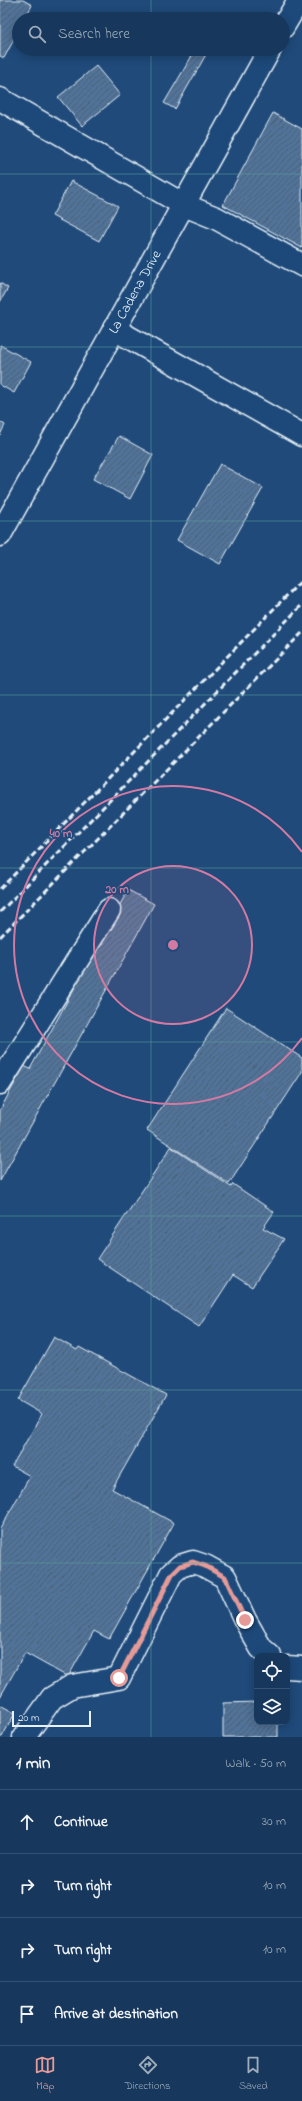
<!DOCTYPE html>
<meta charset="utf-8">
<style>
body{margin:0;font-family:"Indie Flower",sans-serif;background:#203f62;color:#f1f3f6}
.controls{position:absolute;right:12px;bottom:12px;display:grid;overflow:hidden;border-radius:8px;box-shadow:0 2px 10px #0003}
.controls button{width:36px;height:36px;display:grid;place-items:center;padding:0;border:0;border-bottom:1px solid #365272;background:#17385c;color:#f1f3f6;font:20px sans-serif}
.scale{position:absolute;left:12px;bottom:10px;width:79px;box-sizing:border-box;padding-left:4px;border:2px solid #e8f1f8;border-top:0;font-size:11px;line-height:14px;white-space:nowrap;color:#e8f1f8;-webkit-text-stroke:3px #1f4a7a;paint-order:stroke}
.stop{position:absolute;width:12px;height:12px;margin:-9px;border:3px solid #e69b98;border-radius:50%;background:#fff}
.stop.end{background:#e69b98;border-color:#fff;box-shadow:0 1px 4px #0008}
.list{margin:0;padding:0;list-style:none}
h2{display:flex;justify-content:space-between;align-items:center;height:52px;margin:0;padding:0 16px;font-size:17px}
h2 small{font-size:13px;font-weight:400;color:#9eacbb}
.list li{display:grid;grid-template-columns:26px 1fr auto;gap:12px;align-items:center;box-sizing:border-box;height:64px;padding:0 16px;border-top:1px solid #365272}
.list b{display:block;font-size:15px;white-space:nowrap}
.list em{font-size:13px;font-style:normal;color:#9eacbb}
.icon{flex:none;width:22px;height:22px;fill:none;stroke:currentColor;stroke-width:2;stroke-linecap:round;stroke-linejoin:round}
.map{position:relative;flex:none;width:302px;height:1737px;overflow:hidden}
.search{position:absolute;background:#17385c;box-shadow:0 2px 10px #0003;left:12px;right:12px;top:12px;height:44px;display:flex;align-items:center;gap:10px;box-sizing:border-box;padding:0 14px;border-radius:22px;color:#9eacbb;font-size:15px}
.sheet{height:308px;background:#17385c}
nav{display:flex;justify-content:space-around;align-items:center;box-sizing:border-box;height:56px;border-top:1px solid #365272;background:#17385c;font-size:11px;color:#9eacbb}
nav a{display:grid;justify-items:center;gap:2px}
nav .on{color:#e69b98}
.map>svg:first-child{display:block}
.building{fill:url(#building-hatch);stroke:#e8f1f8}
.lines{fill:none;stroke-linecap:round;stroke-linejoin:round}
.minor-casing{stroke:#e8f1f8;stroke-width:25}
.minor{stroke:#1f4a7a;stroke-width:22}
.rail{stroke:#e8f1f8;stroke-width:3;stroke-dasharray:6 3;stroke-linecap:butt}
.route{stroke:#e69b98;stroke-width:5}
.grid{fill:none;stroke:#5ba19e;stroke-width:1;stroke-opacity:0.55}
.ring{fill:none;stroke:#d37aa2;stroke-width:2}
.labels{text-anchor:middle;dominant-baseline:central;stroke-width:3.5;stroke-linejoin:round;paint-order:stroke}
.street-label{font-size:14px;fill:#e8f1f8;stroke:#1f4a7a}
.centre{fill:#d37aa2;stroke:#1f4a7a;stroke-width:2}
.ring-label{font-size:12px;text-anchor:middle;font-weight:bold;fill:#d37aa2;stroke:#1f4a7a;stroke-width:3.5;stroke-linejoin:round;paint-order:stroke}
</style>
<div class="map">
<svg width="302" height="1737" viewBox="0 0 302 1737">
<defs>
<pattern id="building-hatch" width="6" height="6" patternUnits="userSpaceOnUse"><rect width="6" height="6" fill="#517399"/><path d="M-1 1l2-2M0 6l6-6M5 7l2-2" fill="none" stroke="#4c5e72"/></pattern>
</defs>
<rect width="100%" height="100%" fill="#1f4a7a"/>
<filter id="ink" filterUnits="userSpaceOnUse"><feTurbulence type="fractalNoise" baseFrequency=".025" numOctaves="2"/><feDisplacementMap in="SourceGraphic" scale="8" xChannelSelector="R" yChannelSelector="G"/><feConvolveMatrix kernelMatrix="1 2 1 2 8 2 1 2 1" color-interpolation-filters="sRGB"/></filter>
<g filter="url(#ink)">
<path class="building" d="M0 0H23L32 5 25 19H19V30L4 58 0 56Z
M196 49H204L208 51 175 109 164 103Z
M96 66 120 95 82 126 58 97Z
M273 113 302 129V248L223 205Z
M71 181 118 206 99 241 52 216Z
M0 283 8 288 0 302Z
M0 345 31 362 14 393 0 385Z
M0 422 5 425 0 435Z
M119 436 153 455 130 499 93 479Z
M220 464 263 488 220 564 177 540Z
M128 890 154 904 0 1181V1110L24 1066 30 1069Z
M226 1008 302 1058V1072L229 1184 147 1130Z
M171 1147 231 1187 233 1184 274 1212 263 1228 284 1239 252 1287 233 1275 199 1327 97 1259Z
M54 1337 77 1350 79 1347 166 1395 112 1489 174 1523 109 1639 94 1631 68 1677 25 1653 0 1697V1529L30 1476 12 1466 42 1414 18 1400Z
M257 1702V1722H278V1737H223V1703Z
M0 1705 15 1713 2 1737H0Z"/>
<g class="lines">
<g class="minor-casing">
<g id="minor">
<path d="M283 27 299 0"/>
<path d="M0 99 184 205 216 218 302 265"/>
<path d="M114 329 302 435"/>
<path id="s1" d="M0 535 270 49"/>
<path d="M0 1083 109 910"/>
<path d="M287 1667 302 1668"/>
<path d="M24 1737 52 1698 72 1686 119 1678 171 1574 180 1566 193 1562 205 1566 225 1577 245 1620 261 1648 270 1656"/>
</g>
</g>
<use href="#minor" class="minor"/>
<path class="rail" d="M0 889 302 580
M0 912 302 605
M0 937 302 633"/>
</g>
</g>
<g class="lines" filter="url(#ink)">
<path class="route" d="M119 1678 172 1574 180 1566 193 1562 205 1566 225 1577 245 1620"/>
</g>
<path class="grid" d="M151 0V19M151 49V1737M0 174H302M0 347H302M0 521H302M0 695H302M0 868H302M0 1042H302M0 1216H302M0 1390H302M0 1563H302"/>
<circle cx="173" cy="945" r="79" fill="#d37aa2" fill-opacity=".12"/>
<g class="ring">
<circle cx="173" cy="945" r="79"/>
<path d="M302 1038A159 159 0 1 1 302 852"/>
</g>
<g class="labels">
<g class="street-label">
<text stroke="none"><textPath href="#s1" startOffset="278">La Cadena Drive</textPath></text>
</g>
</g>
<circle cx="173" cy="945" r="6" class="centre"/>
<g class="ring-label">
<text x="61" y="837">40 m</text>
<text x="117" y="893">20 m</text>
</g>
</svg>
<div class="controls">
<button><svg class="icon" aria-label="locate" viewBox="0 0 24 24"><circle cx="12" cy="12" r="6"/><path d="M12 2v4M12 18v4M2 12h4M18 12h4"/></svg></button>
<button><svg class="icon" aria-label="layers" viewBox="0 0 24 24"><path d="M12 4l9 5-9 5-9-5zM3 14l9 5 9-5"/></svg></button>
</div>
<div class="scale">20 m</div>
<div class="stop" style="left:119px;top:1678px"></div>
<div class="stop end" style="left:245px;top:1620px"></div>
<div class="search"><svg class="icon" aria-label="search" viewBox="0 0 24 24"><circle cx="10" cy="10" r="6"/><path d="M15 15l6 6"/></svg>Search here</div>
</div>
<section class="sheet">
<h2>1 min<small>Walk · 50 m</small></h2>
<ul class="list">
<li><svg class="icon" aria-label="ahead" viewBox="0 0 24 24"><path d="M12 20V5M6 11l6-6 6 6"/></svg><div><b>Continue</b></div><em>30 m</em></li>
<li><svg class="icon" aria-label="right" viewBox="0 0 24 24"><path d="M7 20v-9h11M14 6l5 5-5 5"/></svg><div><b>Turn right</b></div><em>10 m</em></li>
<li><svg class="icon" aria-label="right" viewBox="0 0 24 24"><path d="M7 20v-9h11M14 6l5 5-5 5"/></svg><div><b>Turn right</b></div><em>10 m</em></li>
<li><svg class="icon" aria-label="arrive" viewBox="0 0 24 24"><path d="M6 21V4h12l-3 4 3 4H6"/></svg><div><b>Arrive at destination</b></div></li>
</ul>
</section>
<nav>
<a class="on"><svg class="icon" aria-label="map" viewBox="0 0 24 24"><path d="M3 6l6-2 6 2 6-2v14l-6 2-6-2-6 2zM9 4v14M15 6v14"/></svg>Map</a>
<a><svg class="icon" aria-label="directions" viewBox="0 0 24 24"><path d="M12 3l9 9-9 9-9-9zM9 14v-3h6M13 9l2 2-2 2"/></svg>Directions</a>
<a><svg class="icon" aria-label="saved" viewBox="0 0 24 24"><path d="M7 4h10v16l-5-4-5 4z"/></svg>Saved</a>
</nav>
